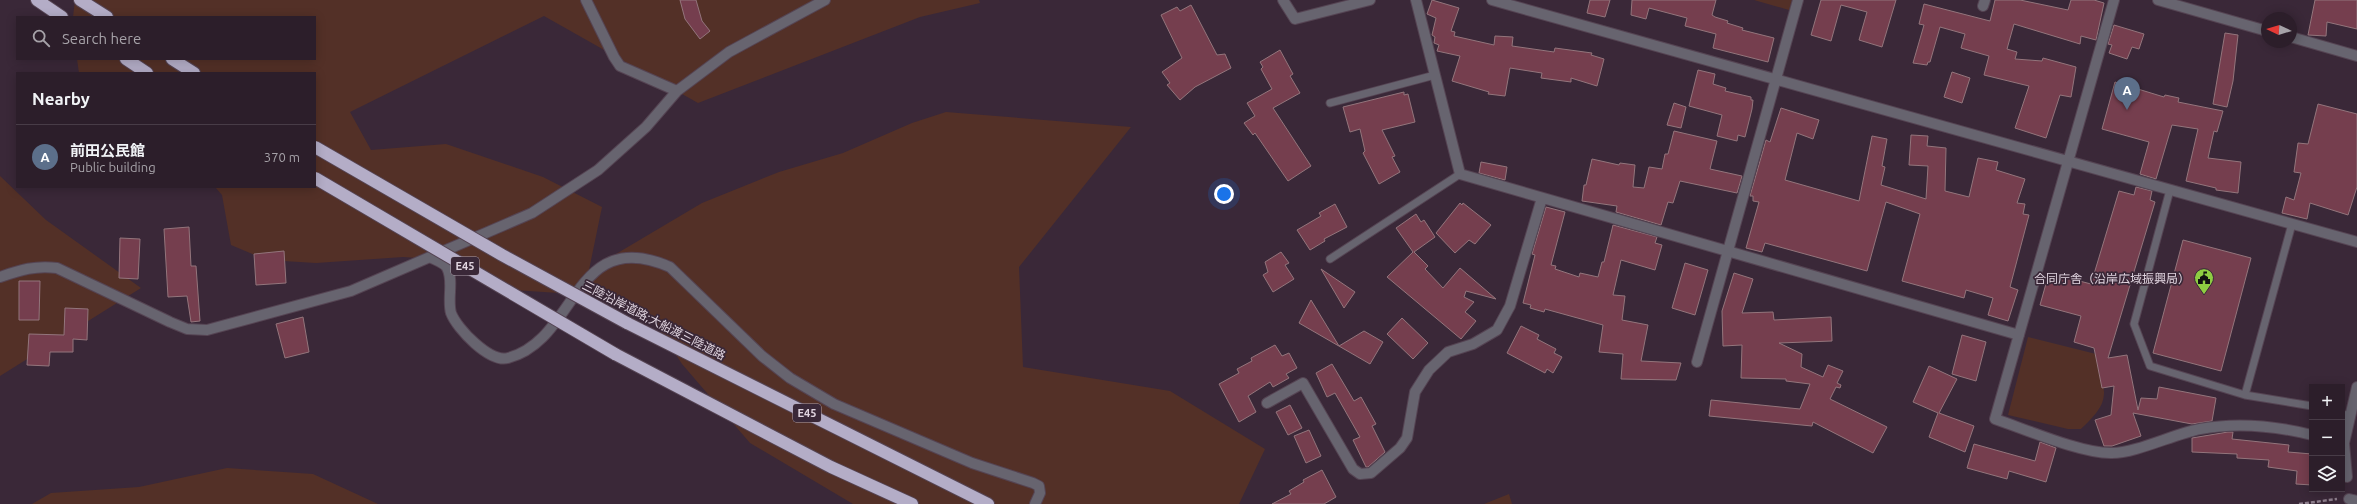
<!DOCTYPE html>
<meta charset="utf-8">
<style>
body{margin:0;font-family:Ubuntu,"Noto Sans JP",sans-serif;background:#342732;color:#f1f3f6}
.controls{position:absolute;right:12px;bottom:12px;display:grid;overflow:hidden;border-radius:0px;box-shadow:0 2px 10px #0003}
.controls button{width:36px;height:36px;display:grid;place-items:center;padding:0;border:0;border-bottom:1px solid #483c47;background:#2c1e2a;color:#f1f3f6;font:20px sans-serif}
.compass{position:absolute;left:2261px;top:12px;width:36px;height:36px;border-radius:50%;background:#2c1e2a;box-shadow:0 2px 10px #0003;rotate:274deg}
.you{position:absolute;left:1224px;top:194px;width:14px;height:14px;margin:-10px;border:3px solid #fff;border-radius:50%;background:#1a73e8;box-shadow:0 0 0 6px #1a73e833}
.badge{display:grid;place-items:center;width:26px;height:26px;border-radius:50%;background:#8bbbb9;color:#fff;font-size:13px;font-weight:700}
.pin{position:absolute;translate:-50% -33px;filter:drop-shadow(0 1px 2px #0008)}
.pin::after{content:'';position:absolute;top:21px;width:14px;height:12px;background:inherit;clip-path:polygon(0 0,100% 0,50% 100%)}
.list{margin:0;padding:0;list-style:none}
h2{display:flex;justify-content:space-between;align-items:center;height:52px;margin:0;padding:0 16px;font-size:17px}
h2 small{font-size:13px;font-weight:400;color:#a6a2a8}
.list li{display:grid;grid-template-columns:26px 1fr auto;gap:12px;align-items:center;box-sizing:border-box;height:64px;padding:0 16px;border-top:1px solid #483c47}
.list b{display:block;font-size:15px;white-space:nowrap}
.list p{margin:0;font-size:13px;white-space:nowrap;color:#a6a2a8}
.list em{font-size:13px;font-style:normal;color:#a6a2a8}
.icon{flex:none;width:22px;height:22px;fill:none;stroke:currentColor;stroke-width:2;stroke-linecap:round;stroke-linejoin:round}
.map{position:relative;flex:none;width:2357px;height:504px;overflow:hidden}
.search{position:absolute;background:#2c1e2a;box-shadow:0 2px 10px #0003;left:16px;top:16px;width:300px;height:44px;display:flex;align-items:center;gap:10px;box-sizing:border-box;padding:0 14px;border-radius:0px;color:#a6a2a8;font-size:15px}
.panel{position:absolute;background:#2c1e2a;box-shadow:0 2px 10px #0003;left:16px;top:72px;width:300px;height:116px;border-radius:0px}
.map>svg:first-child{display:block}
.green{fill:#533027}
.building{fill:#753e4e;stroke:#93757c}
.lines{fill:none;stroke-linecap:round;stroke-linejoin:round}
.service-casing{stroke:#554453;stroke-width:9}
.minor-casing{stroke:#554453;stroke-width:12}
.tertiary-casing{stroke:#554453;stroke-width:12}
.motorway-casing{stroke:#554453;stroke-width:14}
.path{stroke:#8d7e8c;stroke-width:2.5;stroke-dasharray:4 2;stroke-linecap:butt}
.service{stroke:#67646f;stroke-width:7}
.minor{stroke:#67646f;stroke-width:10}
.tertiary{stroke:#67646f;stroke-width:10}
.motorway{stroke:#b4adc7;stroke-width:12}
.motorway-bridge-casing{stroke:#554453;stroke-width:14;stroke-linecap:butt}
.motorway-bridge{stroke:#b4adc7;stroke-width:12}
.labels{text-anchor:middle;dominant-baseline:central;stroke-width:3.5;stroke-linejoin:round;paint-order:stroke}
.shield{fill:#3a2838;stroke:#afa1ae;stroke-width:1}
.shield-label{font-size:11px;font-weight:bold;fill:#e1d5e0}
.poi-label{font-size:12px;fill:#e1d5e0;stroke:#3a2838;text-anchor:end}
.street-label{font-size:12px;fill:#e1d5e0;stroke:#3a2838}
</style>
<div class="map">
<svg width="2357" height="504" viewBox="0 0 2357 504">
<rect width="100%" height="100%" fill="#3a2838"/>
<path class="green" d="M75 0H979L980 3 920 17 698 103 544 16 350 112 371 150 446 144 543 177 602 207 589 270 702 203 779 172 843 153 912 123 946 112 1131 127 1019 267 1023 367 1170 391 1265 449 1239 504H853L750 443 682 364 648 312 605 296 513 290 465 261 403 257 316 263 267 260 231 245 222 195 215 187H315V73H79L77 59H315V17H73Z
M1754 0H1792L1789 10Z
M0 176 46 220 141 288 0 376Z
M2028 337 2096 354C2105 394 2113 399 2081 429H2068L2008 415Z
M227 468 313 474 378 504H32L51 493 139 487Z
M1509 494 1512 504H1484Z"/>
<path class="building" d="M680 0H696L702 21 710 31 700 39 685 19Z
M1432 0 1459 8 1451 31 1455 32 1454 36 1494 45 1495 36 1513 37 1512 46 1554 52 1555 48 1592 53 1591 55 1604 59 1597 86 1571 78V82L1541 78 1542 73 1510 68 1505 96 1488 94 1489 92 1452 81 1460 56 1437 51 1439 45 1434 43 1435 37 1432 35 1436 18 1427 14Z
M1590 0H1610L1605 17 1587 13Z
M1632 0H1716L1712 15 1715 17 1728 21 1727 23 1743 28 1742 30 1774 38 1768 62 1713 48 1716 34 1685 26 1687 18 1649 8 1646 19 1631 15Z
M1821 0H1896L1882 47 1859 40 1867 12 1841 5 1831 41 1811 35Z
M1995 0H2020L2068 10 2071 0H2094L2104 3 2096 40 2081 36 2080 44 2014 24 2007 49 2017 52 2015 59 2042 61 2043 58 2076 67 2071 97 2060 95 2046 138 2015 128 2029 86 1984 75 1989 56 1961 48 1965 34 1940 27 1930 62H1928L1927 65 1913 63 1924 25 1919 24 1924 4 1990 21Z
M2315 0H2357V29L2327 22 2326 36 2308 35Z
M1191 5 1217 55 1225 54 1231 68 1195 87 1180 100 1167 85 1170 83 1162 72 1182 58 1161 15 1177 7 1180 11Z
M2114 25 2144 34 2139 49 2132 47 2127 59 2109 53 2112 45 2108 44Z
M2225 33 2238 35 2233 81 2227 107 2213 104Z
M1280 50 1293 74 1290 76 1300 93 1273 108 1311 166 1288 181 1255 133 1253 135 1244 123 1255 116 1247 103 1272 89 1261 69 1263 67 1260 62Z
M1698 70 1715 74 1713 84 1726 88 1725 91 1751 97V100H1753L1752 109 1745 137 1738 135 1737 141 1717 136 1722 115 1689 106Z
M1952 72 1970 78 1962 103 1944 97Z
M2115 82 2164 97 2165 95 2179 98 2178 102 2223 111 2217 132 2214 131 2208 158 2241 162 2238 193 2216 190V188L2186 181 2198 129 2172 125 2156 179 2140 174 2149 142 2102 129Z
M1404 92V95L1408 94 1415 122 1382 130 1395 156 1392 157 1400 172 1379 184 1363 153 1365 151 1360 129 1350 132 1343 107Z
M1674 103 1686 107 1681 128 1667 125Z
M2318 104 2357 114V187L2348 215 2310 203 2307 219 2282 213 2286 197 2294 200 2301 173 2294 172 2298 143 2308 144Z
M1781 108 1819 120 1813 139 1797 133 1785 180 1859 201 1872 136 1887 139 1882 166 1885 167 1881 185 1926 199 1928 166 1909 165 1911 135 1928 136 1927 146 1946 148 1945 191 1969 197 1978 158 1998 162 1996 170 2025 179 2017 203 2025 204 2023 214 2029 215 2010 287 2018 290 2008 321 1988 315 1993 298 1966 290 1964 298 1902 281 1920 214 1886 202 1867 271 1765 243 1762 252 1746 248 1759 202 1753 201V196H1750L1766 140 1770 142Z
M1674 131 1717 141 1710 169 1742 176 1737 193 1680 181 1673 203 1668 202 1661 225 1616 212 1617 206 1582 201 1584 185H1586L1592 159 1619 165 1620 163 1635 165 1633 187 1644 188 1649 167 1662 169 1665 154H1668Z
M1481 162 1507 167 1505 180 1479 173Z
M2136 187 2152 191 2150 200 2155 202 2108 358 2127 355 2138 410 2141 398 2157 399 2159 387 2216 398 2212 421 2192 424 2133 413 2141 436 2112 446H2104L2095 420 2111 415 2114 386 2102 388 2094 348 2074 342 2081 316 2040 305 2049 273 2091 284 2119 191 2134 195Z
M1460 203 1462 205 1463 203 1491 225 1475 244 1469 240 1455 253 1436 233Z
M1335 204 1347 227 1324 239 1325 241 1310 250 1297 230 1321 216 1319 213Z
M1546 207 1565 212 1551 265 1556 266 1555 269 1579 277 1580 273 1598 277 1602 262H1604L1613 225 1657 237 1655 243 1662 245 1655 270 1621 260 1613 295 1625 296 1622 320 1648 325 1641 361 1681 363 1676 380 1621 379 1623 354 1599 352 1603 325 1545 309 1544 312 1530 308 1531 305 1523 303 1535 255 1532 254Z
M1416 214 1421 222 1424 220 1435 237 1414 252 1428 266 1425 269 1443 288 1460 268 1496 299 1466 291 1464 297 1474 302 1465 312 1476 321 1461 339 1387 277 1413 252 1396 228Z
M189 227 191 266H196L200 321 191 322 187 296 168 297 164 229Z
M120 238 140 239 138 279 119 278Z
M2183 240 2251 258 2221 371 2153 353Z
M284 251 286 283 256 285 254 254Z
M1281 252 1289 263 1285 265 1294 279 1273 292 1263 275 1268 272 1265 262Z
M1685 263 1708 270 1695 315 1672 308Z
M1321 269 1355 292 1344 308Z
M1734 273 1753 279 1742 313 1773 312 1774 320 1831 317 1832 341 1779 343 1802 354 1801 367 1823 377 1828 365 1843 371 1837 383 1841 385 1840 388 1836 387 1830 399 1887 427 1873 453 1813 422 1812 426 1709 416 1711 400 1800 409 1810 384 1786 381V379L1741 378 1742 345 1723 346 1722 311Z
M19 281H40L39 320H19Z
M1311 300 1339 346 1364 331 1383 342 1370 364 1299 323Z
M65 308 88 309 87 340 73 339V352H50L49 366 27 365 29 334 64 335Z
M303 317 309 352 285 358 276 324Z
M1402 318 1428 343 1413 359 1387 334Z
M1521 326 1539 335 1537 339 1556 349 1554 353 1562 357 1553 373 1547 369 1545 373 1507 353Z
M1962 335 1986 342 1976 381 1952 374Z
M1275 345 1282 356 1289 353 1297 368 1286 374 1289 378 1273 387 1270 382 1248 396 1256 412 1239 422 1219 384 1239 373 1237 369 1252 361 1251 358Z
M1332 364 1354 401 1361 397 1376 424 1372 426 1385 452 1368 467H1366L1353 440 1360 437 1335 393 1327 397 1316 373Z
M1929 366 1957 379 1939 413 1974 426 1965 452 1929 437 1938 413 1913 402Z
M1290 405 1302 428 1288 435 1276 412Z
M1309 430 1321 456 1306 463 1294 436Z
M2228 432H2233L2232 439 2289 445 2288 452 2312 454V485L2296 484 2297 471 2268 467 2269 460 2237 458V454L2192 452V438Z
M2040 442 2056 448 2046 482 2009 471 2007 479 1967 468 1974 444 2035 461Z
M1322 470 1336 497 1324 504H1272L1291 494 1289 491 1304 482 1303 480Z"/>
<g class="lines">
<g class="service-casing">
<path id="service" d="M1330 103 1435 75
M2170 190 2134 324 2150 366 2245 395 2312 406
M1330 259 1460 174
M2245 395 2292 224
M2342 414 2350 416"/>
</g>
<g class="minor-casing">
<path id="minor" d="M586 0 614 57 620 66 677 91
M1283 0 1295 19 1370 0
M1416 0 1460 174 2019 335
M1492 0 2357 242
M2114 0 1995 419C2025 429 2082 454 2112 453 2136 453 2174 434 2200 429 2237 422 2276 426 2312 435
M2158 0 2267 31
M1983 6 1985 0
M2291 37 2357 56
M430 257C435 260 445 263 447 268 454 280 447 299 451 313 457 329 490 363 508 358 578 340 573 224 670 267L762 356 790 378 834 404 972 463 1033 483 1039 486 1040 493 1035 504
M0 277C20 270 36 265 57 268L170 322 187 329 207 330 351 291 532 213 598 170 646 127 677 91 729 52 825 0
M1697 362 1798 0
M1267 403 1303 383 1353 469 1360 474 1371 473 1400 448 1407 438 1415 392 1429 370 1448 352 1473 344 1497 330 1510 306 1542 198
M2342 442 2344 443 2347 477
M2349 499 2357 501"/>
</g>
<g class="tertiary-casing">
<path id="tertiary" d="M2344 443 2357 387"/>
</g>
<g class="motorway-casing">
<path id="motorway" d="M37 0 62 17
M80 0 107 17
M126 59 147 73
M172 59 194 73
M627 323 988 504
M615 354 831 467 912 504"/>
</g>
<path class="path" d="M2299 504 2337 499"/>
<use href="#service" class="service"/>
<use href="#minor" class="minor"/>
<use href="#tertiary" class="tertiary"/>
<use href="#motorway" class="motorway"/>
<g class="motorway-bridge-casing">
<path id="motorway-bridge" d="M315 147 502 255 627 323
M315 178 615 354"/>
</g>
<use href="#motorway-bridge" class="motorway-bridge"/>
</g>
<defs>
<g id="civic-pin" transform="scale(1)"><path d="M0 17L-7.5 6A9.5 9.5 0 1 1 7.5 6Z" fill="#8ecd42" stroke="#3a2838"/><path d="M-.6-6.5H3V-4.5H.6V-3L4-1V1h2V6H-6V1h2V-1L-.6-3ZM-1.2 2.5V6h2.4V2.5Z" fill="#111"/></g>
</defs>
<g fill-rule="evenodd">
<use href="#civic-pin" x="2204" y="278"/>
</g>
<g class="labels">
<g class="shield">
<rect x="451" y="257" width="28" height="18" rx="3"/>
<rect x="793" y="404" width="28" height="18" rx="3"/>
</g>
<g class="shield-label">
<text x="465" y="266">E45</text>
<text x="807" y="413">E45</text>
</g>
<g class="poi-label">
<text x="2190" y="278">合同庁舎（沿岸広域振興局）</text>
</g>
<g class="street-label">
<text transform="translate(654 320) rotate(27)">三陸沿岸道路;大船渡三陸道路</text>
</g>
</g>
</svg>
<div class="controls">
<button>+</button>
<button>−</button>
<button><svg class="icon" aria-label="layers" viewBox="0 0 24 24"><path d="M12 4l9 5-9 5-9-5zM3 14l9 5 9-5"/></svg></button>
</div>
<svg class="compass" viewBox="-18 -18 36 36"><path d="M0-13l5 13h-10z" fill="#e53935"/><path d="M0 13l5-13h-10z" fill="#a6a2a8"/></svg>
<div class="you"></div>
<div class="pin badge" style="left:2127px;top:110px;background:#5c6f8a">A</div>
<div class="search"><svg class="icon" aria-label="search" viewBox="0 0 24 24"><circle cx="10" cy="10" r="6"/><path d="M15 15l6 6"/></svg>Search here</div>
<section class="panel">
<h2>Nearby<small></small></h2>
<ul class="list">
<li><span class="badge" style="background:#5c6f8a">A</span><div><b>前田公民館</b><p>Public building</p></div><em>370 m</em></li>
</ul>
</section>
</div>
